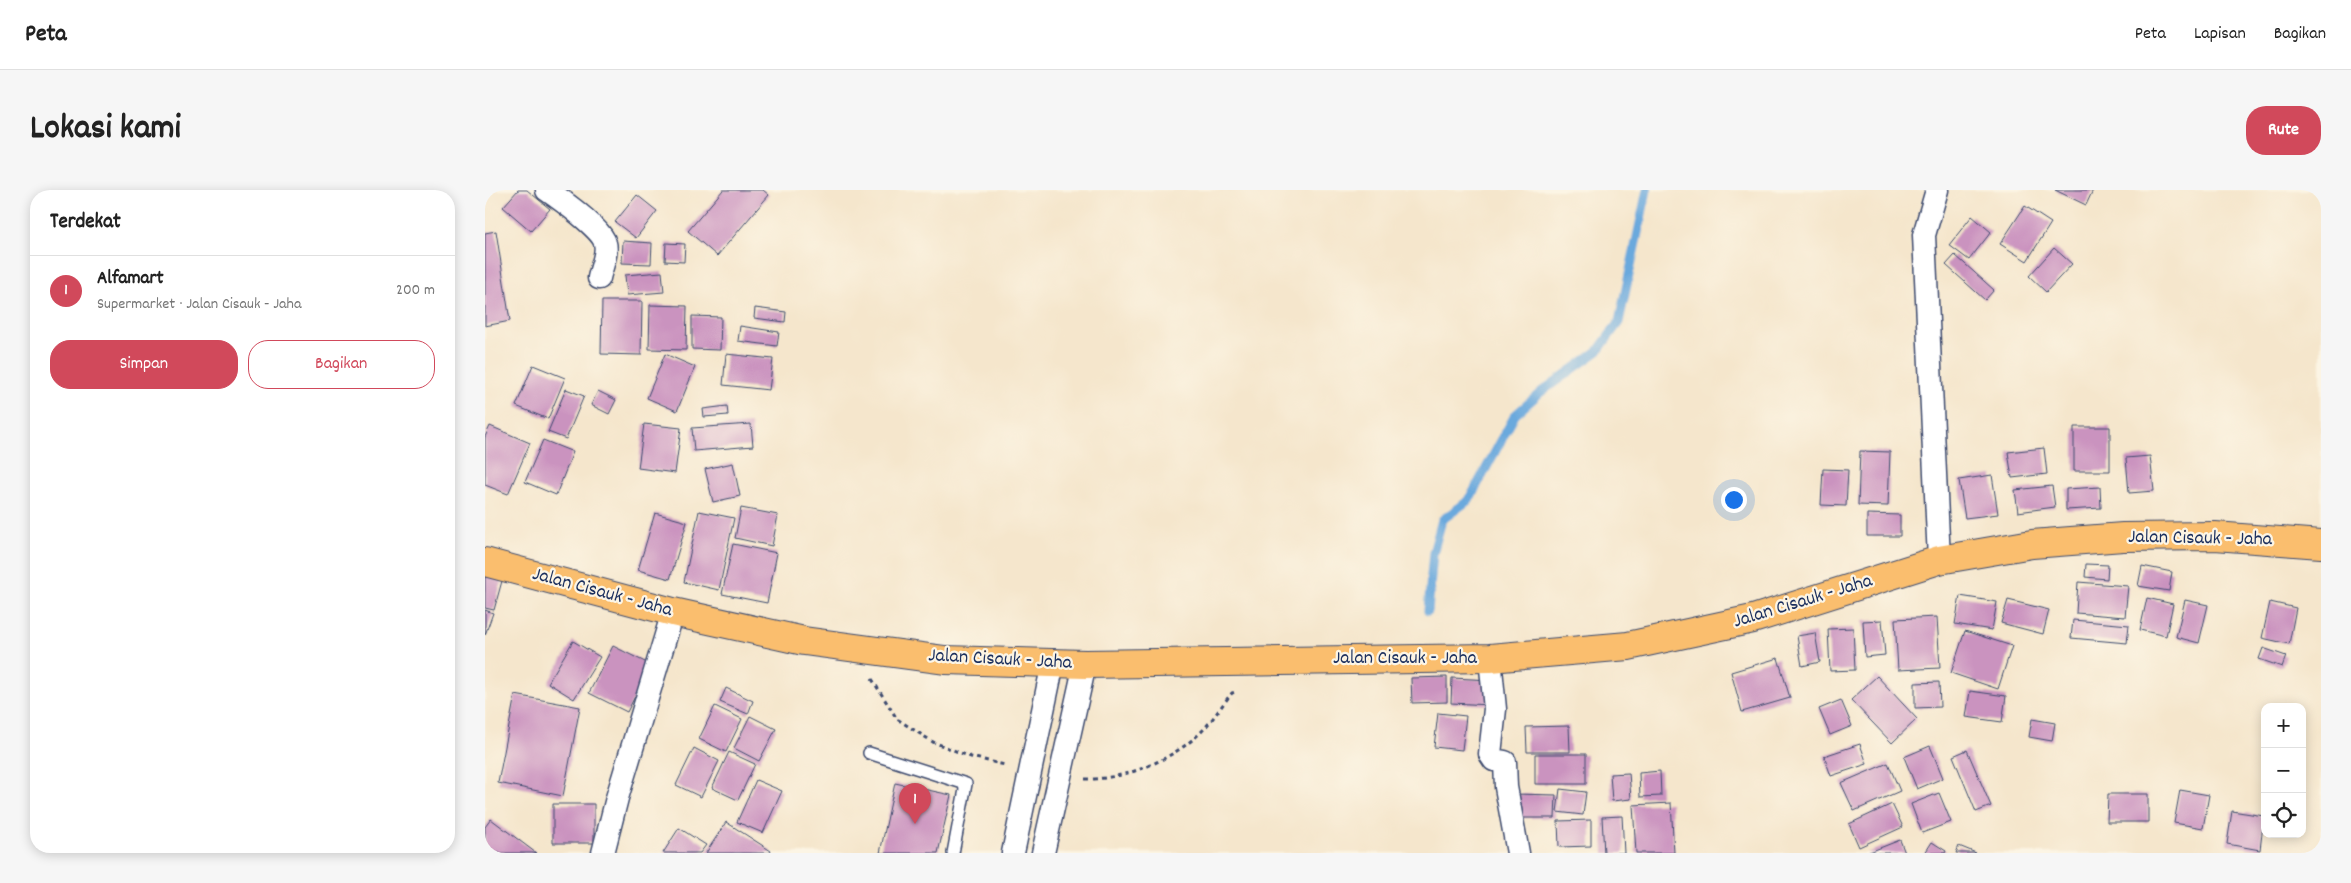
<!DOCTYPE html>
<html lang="id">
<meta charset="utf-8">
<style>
body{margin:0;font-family:Dekko,sans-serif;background:#f6f6f6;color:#222}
.controls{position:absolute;right:15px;bottom:15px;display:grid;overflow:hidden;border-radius:10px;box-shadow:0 2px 12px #0003}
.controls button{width:45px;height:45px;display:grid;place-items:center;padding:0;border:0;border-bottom:1px solid #e0e0e0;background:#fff;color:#222;font:25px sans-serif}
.you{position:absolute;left:1248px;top:309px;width:18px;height:18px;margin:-12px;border:4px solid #fff;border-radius:50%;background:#1a73e8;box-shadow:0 0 0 8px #1a73e833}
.badge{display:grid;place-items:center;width:32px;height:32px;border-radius:50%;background:#d1495b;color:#fff;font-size:16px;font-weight:700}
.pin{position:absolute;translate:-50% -41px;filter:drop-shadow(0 1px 2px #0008)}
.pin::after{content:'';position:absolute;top:26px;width:18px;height:15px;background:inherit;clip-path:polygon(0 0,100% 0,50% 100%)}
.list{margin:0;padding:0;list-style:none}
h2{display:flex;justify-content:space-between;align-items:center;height:65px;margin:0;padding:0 20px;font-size:21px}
h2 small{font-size:16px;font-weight:400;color:#767676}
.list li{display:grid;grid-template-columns:32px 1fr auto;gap:15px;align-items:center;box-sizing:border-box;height:70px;padding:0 20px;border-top:1px solid #e0e0e0}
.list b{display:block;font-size:19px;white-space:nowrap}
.list p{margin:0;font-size:16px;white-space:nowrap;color:#767676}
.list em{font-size:16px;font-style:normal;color:#767676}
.actions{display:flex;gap:10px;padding:15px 20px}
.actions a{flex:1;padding:11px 0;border:1px solid #d1495b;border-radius:20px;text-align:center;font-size:18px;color:#d1495b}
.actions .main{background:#d1495b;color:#fff}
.icon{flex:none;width:28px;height:28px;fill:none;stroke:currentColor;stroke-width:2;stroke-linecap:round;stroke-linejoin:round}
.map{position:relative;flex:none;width:1836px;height:663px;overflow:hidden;border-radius:20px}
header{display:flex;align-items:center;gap:30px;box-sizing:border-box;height:70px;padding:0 25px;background:#fff;border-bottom:1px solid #e0e0e0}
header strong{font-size:24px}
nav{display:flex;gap:28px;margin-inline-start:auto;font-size:18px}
.intro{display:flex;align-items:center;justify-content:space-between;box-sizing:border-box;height:120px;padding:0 30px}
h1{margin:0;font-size:35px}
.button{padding:12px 22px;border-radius:20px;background:#d1495b;color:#fff;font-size:18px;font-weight:700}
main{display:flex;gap:30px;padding:0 30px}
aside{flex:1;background:#fff;border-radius:20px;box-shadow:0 2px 12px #0003}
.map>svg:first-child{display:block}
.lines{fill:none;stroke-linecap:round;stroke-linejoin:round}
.stream{stroke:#6ba9dd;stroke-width:9}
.building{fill:#ca93bf}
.service-casing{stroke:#3c4a6e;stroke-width:14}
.minor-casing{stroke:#3c4a6e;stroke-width:25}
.primary-casing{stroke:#3c4a6e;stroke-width:30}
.path{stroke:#3c4a6e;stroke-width:3;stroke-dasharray:4 4;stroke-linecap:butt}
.service{stroke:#fff;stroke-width:11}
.minor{stroke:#fff;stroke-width:22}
.primary{stroke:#fabe6e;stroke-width:28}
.labels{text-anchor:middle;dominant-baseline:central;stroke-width:4.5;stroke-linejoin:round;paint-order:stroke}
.street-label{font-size:20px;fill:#1b2f5e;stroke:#fcf5e5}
</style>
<header>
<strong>Peta</strong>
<nav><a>Peta</a><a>Lapisan</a><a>Bagikan</a></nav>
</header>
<div class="intro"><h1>Lokasi kami</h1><a class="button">Rute</a></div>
<main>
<aside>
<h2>Terdekat<small></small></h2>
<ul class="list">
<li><span class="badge">1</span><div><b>Alfamart</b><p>Supermarket · Jalan Cisauk - Jaha</p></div><em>200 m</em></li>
</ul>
<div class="actions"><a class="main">Simpan</a><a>Bagikan</a></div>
</aside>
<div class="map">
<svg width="1836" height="663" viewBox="0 0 1836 663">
<rect width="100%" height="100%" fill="#fcf5e5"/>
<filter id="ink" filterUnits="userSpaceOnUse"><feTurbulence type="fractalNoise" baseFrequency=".02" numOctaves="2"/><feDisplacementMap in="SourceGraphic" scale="10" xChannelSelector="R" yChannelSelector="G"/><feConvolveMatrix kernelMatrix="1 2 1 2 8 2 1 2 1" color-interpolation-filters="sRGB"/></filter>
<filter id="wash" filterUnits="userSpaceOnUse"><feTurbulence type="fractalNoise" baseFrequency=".0096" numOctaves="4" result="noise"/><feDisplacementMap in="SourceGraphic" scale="20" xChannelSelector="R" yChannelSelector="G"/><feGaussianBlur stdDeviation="1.12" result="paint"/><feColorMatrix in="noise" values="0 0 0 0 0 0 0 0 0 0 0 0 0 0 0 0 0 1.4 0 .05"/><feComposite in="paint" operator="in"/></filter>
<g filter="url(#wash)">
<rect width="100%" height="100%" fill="#f5e6cc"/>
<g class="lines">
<path class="stream" d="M943 421 948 363 957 330 984 310 1030 225 1056 202 1113 161 1134 132 1162 0"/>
</g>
<g id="blocks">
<path class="building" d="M33 0H42L65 19 46 41 18 17Z
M238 0H278L284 5 232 66 203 41Z
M1570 0H1608L1601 15Z
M152 5 172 21 151 48 130 32Z
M1540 16 1566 33 1542 71 1515 54Z
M1487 26 1506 42 1484 70 1464 55Z
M11 41 25 131 0 136V43Z
M138 51 167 53 166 74 137 73Z
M181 53 200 54 199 72 180 71Z
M1569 58 1587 74 1561 102 1544 86Z
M1470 65 1509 100 1500 110 1461 75Z
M177 82 179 102 142 105 140 85Z
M117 111H157L156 165 116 164Z
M165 115 202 116 201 160 164 159Z
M270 118 301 122 300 132 269 128Z
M207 126 236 127 235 160 207 159Z
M255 136 294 142 292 156 253 151Z
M180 164 210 177 192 221 162 208Z
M241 164 288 169 284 200 238 195Z
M48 175 80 188 63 229 31 216Z
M81 199 99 206 81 249 63 242Z
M113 201 131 210 124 224 106 215Z
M242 216 243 225 219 227 218 219Z
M159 234 196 238 190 283 153 278Z
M266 234 268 256 209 261 207 238Z
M5 236 45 253 23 304 0 295V247Z
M1589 237H1625V281H1589Z
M58 250 88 262 71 305 40 292Z
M1559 258 1562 284 1527 288 1523 262Z
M1375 261 1405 262 1403 316 1373 315Z
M1665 266 1669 301 1644 303 1641 268Z
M248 273 255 306 228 312 220 279Z
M1338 279 1363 280 1361 316 1336 315Z
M1507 285 1513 324 1480 328 1474 290Z
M1567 296 1570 317 1533 322 1530 300Z
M1615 297 1616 318 1581 320V299Z
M256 318 293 325 287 356 250 348Z
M214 321 249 328 234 400 199 392Z
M170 323 202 332 185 389 153 380Z
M1382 324 1415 325V346H1382Z
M248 354 292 363 282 413 237 404Z
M1601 374 1623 375 1622 389 1600 387Z
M0 375 20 380 9 420 0 418Z
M1657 376 1687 382 1684 401 1653 396Z
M1593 392 1643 396 1640 427 1591 423Z
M1475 406 1512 412 1507 440 1470 434Z
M1662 408 1688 414 1681 446 1655 440Z
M1523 410 1564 420 1558 444 1516 433Z
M1700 410 1723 415 1714 453 1691 447Z
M1785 412 1811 418 1804 454 1777 448Z
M0 420 8 423 0 445Z
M1452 427 1455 478 1413 480 1410 429Z
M1397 430 1400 465 1380 467 1378 431Z
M1588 430 1644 435 1642 453 1586 448Z
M1368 438 1370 480 1345 481 1343 439Z
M1480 441 1527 456 1513 499 1466 483Z
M1330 443 1335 472 1317 476 1312 446Z
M88 451 115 467 89 509 63 493Z
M128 456 166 475 142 522 104 503Z
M1778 458 1801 466 1797 477 1774 469Z
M1293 468 1305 508 1257 522 1246 482Z
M1392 486 1432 529 1407 553 1366 510Z
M962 487V512L927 513 926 488Z
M967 488 1006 490 1005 515 966 513Z
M1454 492 1455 517 1430 518V493Z
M241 498 268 511 263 524 235 512Z
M1485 501 1521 506 1517 532 1481 527Z
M30 505 95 517 78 606 13 593Z
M1356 510 1367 536 1345 545 1334 519Z
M230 516 257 529 241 562 214 549Z
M953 523 981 526 977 560 949 557Z
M265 526 291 539 274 571 249 558Z
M1547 529 1570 533 1567 551 1544 547Z
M1084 536 1085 562H1042L1041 537Z
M1375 554 1382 574 1346 586 1339 566Z
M1445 556 1458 588 1432 599 1419 567Z
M209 558 234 571 216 607 191 595Z
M1482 560 1506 616 1491 622 1468 566Z
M244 562 270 574 253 610 227 598Z
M1050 564H1101V594H1050Z
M1403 573 1415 601 1369 621 1356 593Z
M1175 581 1176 606 1155 607 1154 583Z
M1144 583 1146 609 1127 611 1125 584Z
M271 590 297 601 278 643 252 632Z
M410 593 466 605 453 663H395Z
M1075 599 1101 602 1098 625 1072 622Z
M1695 600 1724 605 1718 638 1689 633Z
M1454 603 1466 632 1437 643 1426 614Z
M1028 604 1071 605 1070 628H1028Z
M1623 604H1663V632H1622Z
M1186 613 1189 663H1151L1148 615Z
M68 614H109V653H68Z
M1407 614 1418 637 1374 657 1364 634Z
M1747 621 1779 626 1775 660 1742 654Z
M1137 626 1139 663H1119L1117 627Z
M6 629 51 663H0V637Z
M1106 630V656L1074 657 1073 631Z
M241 632 286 661 285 663H221Z
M194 638 221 655 215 663H178Z
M1415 650 1420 663H1382Z
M1447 652 1461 661 1460 663H1440Z
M1474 656 1491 663H1471Z"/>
</g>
</g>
<g filter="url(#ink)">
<use href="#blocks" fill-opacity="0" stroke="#3c4a6e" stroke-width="1"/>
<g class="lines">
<g class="service-casing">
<path id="service" d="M384 563 481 594 468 663"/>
</g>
<g class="minor-casing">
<path id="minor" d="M62 0C75 9 117 39 120 53 123 63 116 78 114 88
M1452 0 1439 45 1454 370
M1005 468 1010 519 1005 564 1009 570 1020 572 1021 597 1033 663
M118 663 132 608 188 422
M528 663 568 473
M558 663 600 474"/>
</g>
<g class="primary-casing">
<path id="primary" d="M0 372 188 422 319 451 460 470 600 474 1005 468 1143 456 1268 429 1454 370 1547 354 1638 347 1730 346 1836 354"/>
</g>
<path class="path" d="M387 489 412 529 448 552 486 567 520 575
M600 589C639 590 684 571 713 545 726 533 736 516 747 503L750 502"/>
<use href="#service" class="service"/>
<use href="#minor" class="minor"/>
<use href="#primary" class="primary"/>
</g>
</g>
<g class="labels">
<g class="street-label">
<text transform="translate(1715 349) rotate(1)">Jalan Cisauk - Jaha</text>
<text transform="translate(117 403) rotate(15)">Jalan Cisauk - Jaha</text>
<text transform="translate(1318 412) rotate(-17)">Jalan Cisauk - Jaha</text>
<text x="920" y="469">Jalan Cisauk - Jaha</text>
<text transform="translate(515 470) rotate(3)">Jalan Cisauk - Jaha</text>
</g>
</g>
</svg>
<div class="controls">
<button>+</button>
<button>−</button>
<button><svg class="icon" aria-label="locate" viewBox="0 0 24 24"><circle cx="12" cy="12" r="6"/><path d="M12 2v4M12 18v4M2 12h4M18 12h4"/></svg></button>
</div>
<div class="you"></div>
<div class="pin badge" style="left:430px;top:634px">1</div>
</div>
</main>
